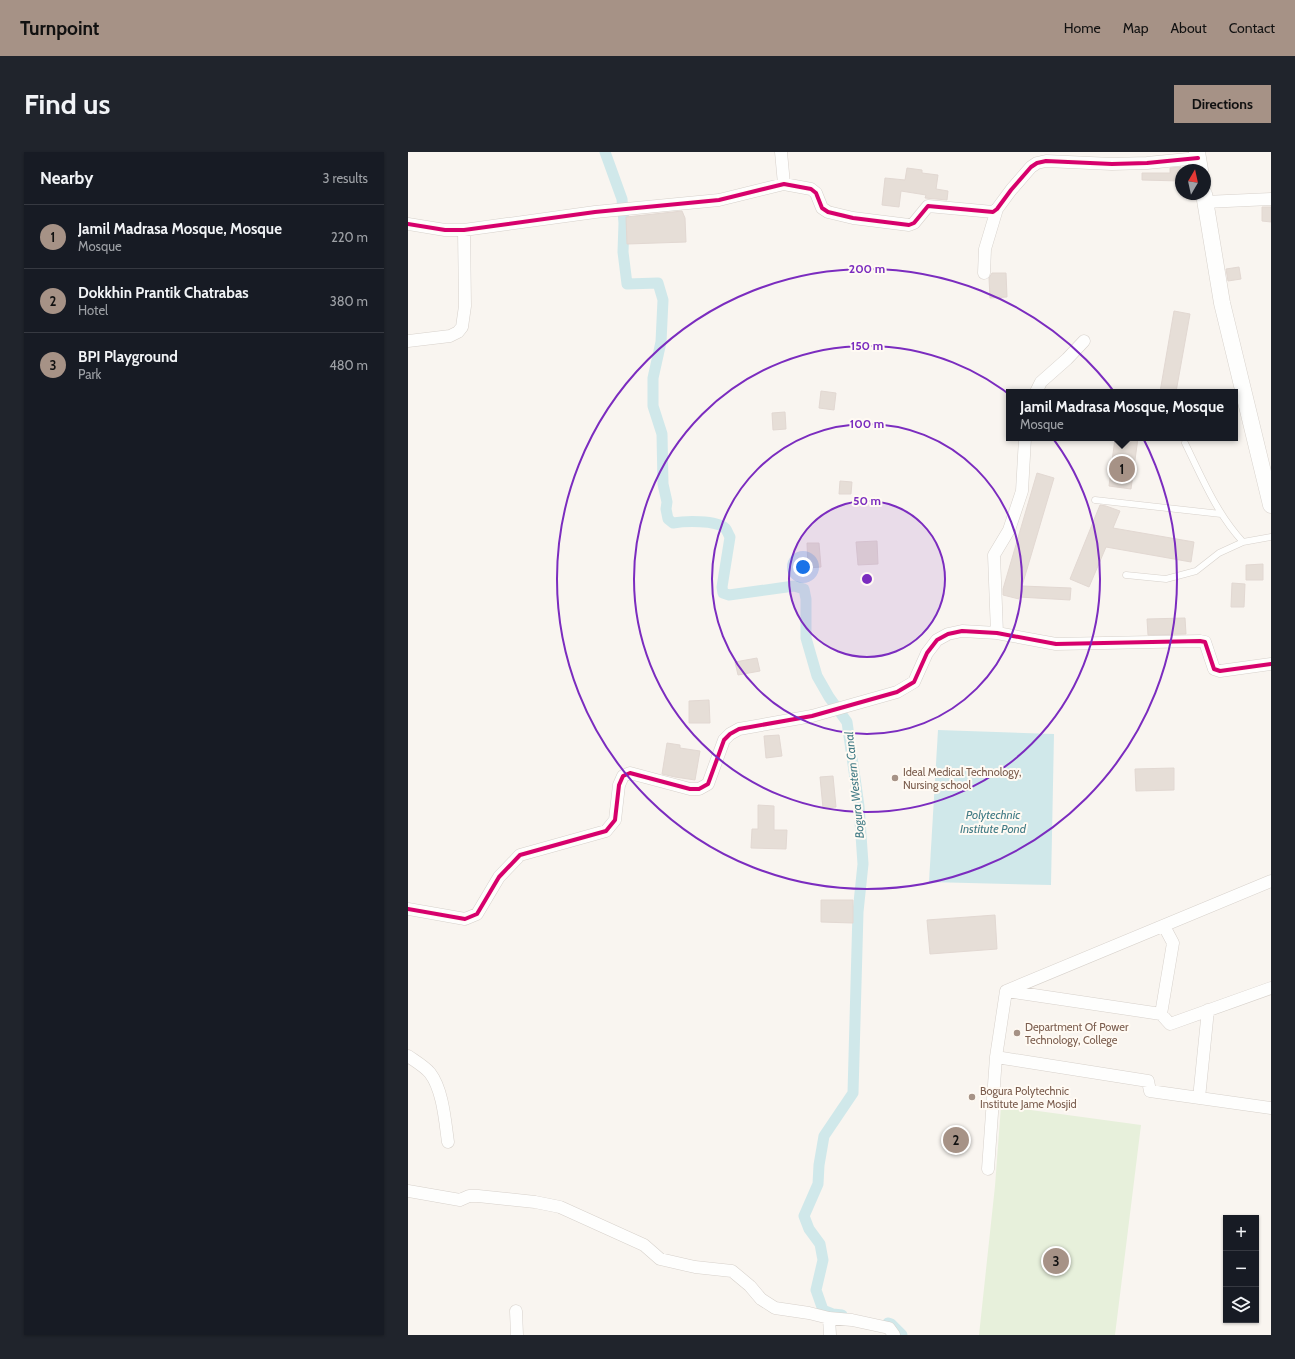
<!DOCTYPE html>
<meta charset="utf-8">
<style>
body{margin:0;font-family:Cabin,sans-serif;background:#20242c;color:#f1f3f6}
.controls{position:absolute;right:12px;bottom:12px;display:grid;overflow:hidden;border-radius:0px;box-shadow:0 1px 3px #0004}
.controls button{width:36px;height:36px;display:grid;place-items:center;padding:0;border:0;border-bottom:1px solid #363941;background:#171b24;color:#f1f3f6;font:20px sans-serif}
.compass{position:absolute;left:767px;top:12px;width:36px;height:36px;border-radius:50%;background:#171b24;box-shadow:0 1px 3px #0004;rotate:9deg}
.you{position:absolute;left:395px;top:415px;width:14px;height:14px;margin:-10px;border:3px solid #fff;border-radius:50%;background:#1a73e8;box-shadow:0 0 0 6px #1a73e833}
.badge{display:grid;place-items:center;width:26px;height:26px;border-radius:50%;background:#a69286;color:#111;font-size:13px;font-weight:700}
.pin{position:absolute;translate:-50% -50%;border:2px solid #fff;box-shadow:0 1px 4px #0006}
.popup{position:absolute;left:598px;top:237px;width:232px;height:52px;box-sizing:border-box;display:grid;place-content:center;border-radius:0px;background:#171b24;filter:drop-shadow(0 1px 3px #0005);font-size:13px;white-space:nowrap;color:#9ea1a6}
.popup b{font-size:15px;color:#f1f3f6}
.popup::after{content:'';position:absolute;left:50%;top:100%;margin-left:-8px;border:8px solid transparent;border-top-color:#171b24}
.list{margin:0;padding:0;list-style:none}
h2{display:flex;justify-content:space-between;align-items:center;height:52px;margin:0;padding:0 16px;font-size:17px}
h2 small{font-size:13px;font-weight:400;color:#9ea1a6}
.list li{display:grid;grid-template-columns:26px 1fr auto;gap:12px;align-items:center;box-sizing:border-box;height:64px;padding:0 16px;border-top:1px solid #363941}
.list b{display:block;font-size:15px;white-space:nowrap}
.list p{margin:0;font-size:13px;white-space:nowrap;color:#9ea1a6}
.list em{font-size:13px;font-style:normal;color:#9ea1a6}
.icon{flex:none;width:22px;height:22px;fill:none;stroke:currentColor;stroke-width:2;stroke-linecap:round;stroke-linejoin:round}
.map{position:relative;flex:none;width:863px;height:1183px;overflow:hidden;border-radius:0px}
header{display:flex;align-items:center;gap:24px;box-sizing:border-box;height:56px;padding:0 20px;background:#a69286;color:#111}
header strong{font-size:19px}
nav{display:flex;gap:22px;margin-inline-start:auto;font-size:14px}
.intro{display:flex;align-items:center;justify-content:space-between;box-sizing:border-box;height:96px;padding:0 24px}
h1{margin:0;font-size:28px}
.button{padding:10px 18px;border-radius:0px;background:#a69286;color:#111;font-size:14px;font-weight:700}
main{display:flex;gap:24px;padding:0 24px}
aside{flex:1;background:#171b24;border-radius:0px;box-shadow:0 1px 3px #0004}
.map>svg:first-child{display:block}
.green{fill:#e7f0db}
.water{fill:#d0e8ea}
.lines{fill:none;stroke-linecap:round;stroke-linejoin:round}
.canal{stroke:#d0e8ea;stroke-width:11}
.building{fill:#e6ded7;stroke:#e2d8d2}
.service-casing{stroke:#d7d1cb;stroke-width:7}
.minor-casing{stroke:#d7d1cb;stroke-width:13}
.tertiary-casing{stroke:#d7d1cb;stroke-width:17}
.service{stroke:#fefefd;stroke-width:6}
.minor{stroke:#fefefd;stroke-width:12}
.tertiary{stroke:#fefefd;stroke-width:16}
.cycleway-casing{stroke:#fffaf3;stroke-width:6}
.cycleway{stroke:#d6006c;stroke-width:4}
.ring{fill:none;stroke:#7b2cbf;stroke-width:2}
.poi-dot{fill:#a69286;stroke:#fffaf3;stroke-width:1.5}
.labels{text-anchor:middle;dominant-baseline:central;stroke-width:4;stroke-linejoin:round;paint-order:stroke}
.poi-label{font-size:11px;fill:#7a5c4d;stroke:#fffaf3;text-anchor:start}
.water-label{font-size:12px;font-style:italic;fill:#437c86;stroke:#fffaf3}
.centre{fill:#7b2cbf;stroke:#fffaf3;stroke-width:2}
.ring-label{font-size:12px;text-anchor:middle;font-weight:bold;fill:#7b2cbf;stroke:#fffaf3;stroke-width:4;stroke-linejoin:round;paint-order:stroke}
</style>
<header>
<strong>Turnpoint</strong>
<nav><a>Home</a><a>Map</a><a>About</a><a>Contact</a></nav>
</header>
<div class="intro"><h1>Find us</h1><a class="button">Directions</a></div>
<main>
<aside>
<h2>Nearby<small>3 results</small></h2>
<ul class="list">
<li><span class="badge">1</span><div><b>Jamil Madrasa Mosque, Mosque</b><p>Mosque</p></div><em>220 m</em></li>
<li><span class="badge">2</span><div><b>Dokkhin Prantik Chatrabas</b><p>Hotel</p></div><em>380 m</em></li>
<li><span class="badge">3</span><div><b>BPI Playground</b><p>Park</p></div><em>480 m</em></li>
</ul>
</aside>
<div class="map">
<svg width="863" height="1183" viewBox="0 0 863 1183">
<rect width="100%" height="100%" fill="#f9f5f0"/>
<path class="green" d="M593 954 733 973 707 1183H571L587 1034Z"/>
<path class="water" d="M530 578 646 582 643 733 521 730Z"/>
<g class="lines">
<path class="canal" d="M197 0 214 47 216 71 215 100 219 132 250 131 255 148 253 190 245 226V254L254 282 255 332 259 350 258 357 260 367 265 371C277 369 308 368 317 376 319 378 320 382 322 385L314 435 315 441 321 443 386 434 396 437 398 447V486L409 524 421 545 439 570 451 654 455 712 450 760 445 941 416 984 411 1013 410 1032 396 1064 401 1077 412 1092 415 1108 408 1138 415 1158 425 1162 434 1163
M480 1171 483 1172 494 1183"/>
</g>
<path class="building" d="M773 15V29L734 28V21H762V16Z
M499 16 514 18V21L530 23 528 37 540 39 539 48 517 46 518 43 493 39 491 55 474 53 477 26 497 28Z
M854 55H863V70L854 69Z
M274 59 277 66 278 90 219 92 218 65Z
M831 115 833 127 820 129 818 117Z
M584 121H598L599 145 582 146 581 126Z
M766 159 782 162 768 240H752Z
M413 239 428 241 426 258 411 256Z
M377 260 378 277 365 278 364 261Z
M707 286H730L723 337 701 334Z
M629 321 646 326 614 434 663 436 662 448 611 445V447L595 443V437Z
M432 329 444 330 443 342H431Z
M692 353 698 354 712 359 705 376 786 390 783 410 698 395 681 435 662 427Z
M469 389 470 412 450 413 448 390Z
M399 391H411L413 415 400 416Z
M855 412V428H838V413Z
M824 431 837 432 836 455H823Z
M777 466 778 482 740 483 739 467Z
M349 506 352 519 330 523 327 510Z
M301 548 302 571H281V549Z
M371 583 374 604 358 606 356 584Z
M259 591 272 593V596L292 599 287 628 267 625 254 622Z
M766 616V638L728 639 727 617Z
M425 624 428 655 415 656 412 625Z
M350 653 366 654V678H379L378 697 343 696 344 677H350Z
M413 748H445V771L413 770Z
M587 763 589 797 522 802 519 768Z"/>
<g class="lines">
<g class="service-casing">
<path id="service" d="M777 291C794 326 809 362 835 390
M687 348 813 362
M718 423 758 427 788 419 811 401 835 390 863 385"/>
</g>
<g class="minor-casing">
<path id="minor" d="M373 0 376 32
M797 50 863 47
M0 72 37 78H56L187 60 311 48 376 32 403 37 408 41 414 56 420 60 445 66 501 73 506 71 520 54 585 60 589 57 603 38 623 15 629 11 638 9 704 12 739 11 790 6
M576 121 577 97 589 57
M0 189 42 184 50 180 54 175 57 154 56 78
M628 240 633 230 659 207 676 189
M589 481 586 403 601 378 614 339 617 286
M0 757 57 767 69 762 91 725 112 703 198 679 207 668 211 633 215 624 222 621 282 637H291L300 632 316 588 322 582 331 577 404 564 489 540 506 530 519 501 529 488 540 482 554 479 589 481 648 492 792 489 797 490 806 517 812 519 863 512
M599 839 753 862 765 791 756 774
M753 862 762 872 863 836
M0 904C7 909 16 914 22 921 35 938 37 969 40 990
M588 905 740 929 742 939 863 956
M791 946 800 858
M580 1017 588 905 598 839 863 729
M0 1039 52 1048 61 1044H70L127 1050 152 1055 236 1093 252 1107 287 1115 324 1119 342 1134 353 1147 367 1156 401 1161 421 1166 444 1168 481 1176 486 1183
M108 1159 109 1183
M421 1166 422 1183"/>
</g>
<g class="tertiary-casing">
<path id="tertiary" d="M789 0 792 18
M796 42 814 151 863 353"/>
</g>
<use href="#service" class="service"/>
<use href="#minor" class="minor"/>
<use href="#tertiary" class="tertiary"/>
<g class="cycleway-casing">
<path id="cycleway" d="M0 72 37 78H56L187 60 311 48 376 32 403 37 408 41 414 56 420 60 445 66 501 73 506 71 520 54 585 60 589 57 603 38 623 15 629 11 638 9 704 12 739 11 790 6
M0 757 57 767 69 762 91 725 112 703 198 679 207 668 211 633 215 624 222 621 282 637H291L300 632 316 588 322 582 331 577 404 564 489 540 506 530 519 501 529 488 540 482 554 479 589 481 648 492 792 489 797 490 806 517 812 519 863 512"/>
</g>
<use href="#cycleway" class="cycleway"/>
</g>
<circle cx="459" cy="427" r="78" fill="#7b2cbf" fill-opacity=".12"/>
<g class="ring">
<circle cx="459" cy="427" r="78"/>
<circle cx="459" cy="427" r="155"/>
<circle cx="459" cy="427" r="233"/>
<circle cx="459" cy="427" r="310"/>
</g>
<g class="poi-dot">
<circle cx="487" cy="626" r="4"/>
<circle cx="609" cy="881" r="4"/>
<circle cx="564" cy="945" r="4"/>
</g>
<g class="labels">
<g class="poi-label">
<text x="495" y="620">Ideal Medical Technology,<tspan x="495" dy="13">Nursing school</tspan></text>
<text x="617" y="875">Department Of Power<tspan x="617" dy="13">Technology, College</tspan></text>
<text x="572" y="939">Bogura Polytechnic<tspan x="572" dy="13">Institute Jame Mosjid</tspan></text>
</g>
<g class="water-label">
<text transform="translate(446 633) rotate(-96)">Bogura Western Canal</text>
<text x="585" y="662">Polytechnic<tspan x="585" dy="14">Institute Pond</tspan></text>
</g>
</g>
<circle cx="459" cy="427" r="6" class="centre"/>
<g class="ring-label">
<text x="459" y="121">200 m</text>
<text x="459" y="198">150 m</text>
<text x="459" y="276">100 m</text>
<text x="459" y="353">50 m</text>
</g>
</svg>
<div class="controls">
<button>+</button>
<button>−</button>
<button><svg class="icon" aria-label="layers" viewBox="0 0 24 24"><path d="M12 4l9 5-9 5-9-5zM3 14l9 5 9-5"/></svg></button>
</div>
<svg class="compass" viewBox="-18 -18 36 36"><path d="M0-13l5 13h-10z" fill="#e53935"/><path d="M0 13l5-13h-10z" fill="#9ea1a6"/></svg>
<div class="you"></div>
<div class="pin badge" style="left:714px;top:317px">1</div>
<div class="popup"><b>Jamil Madrasa Mosque, Mosque</b>Mosque</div>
<div class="pin badge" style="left:548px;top:988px">2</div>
<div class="pin badge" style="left:648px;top:1109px">3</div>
</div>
</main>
